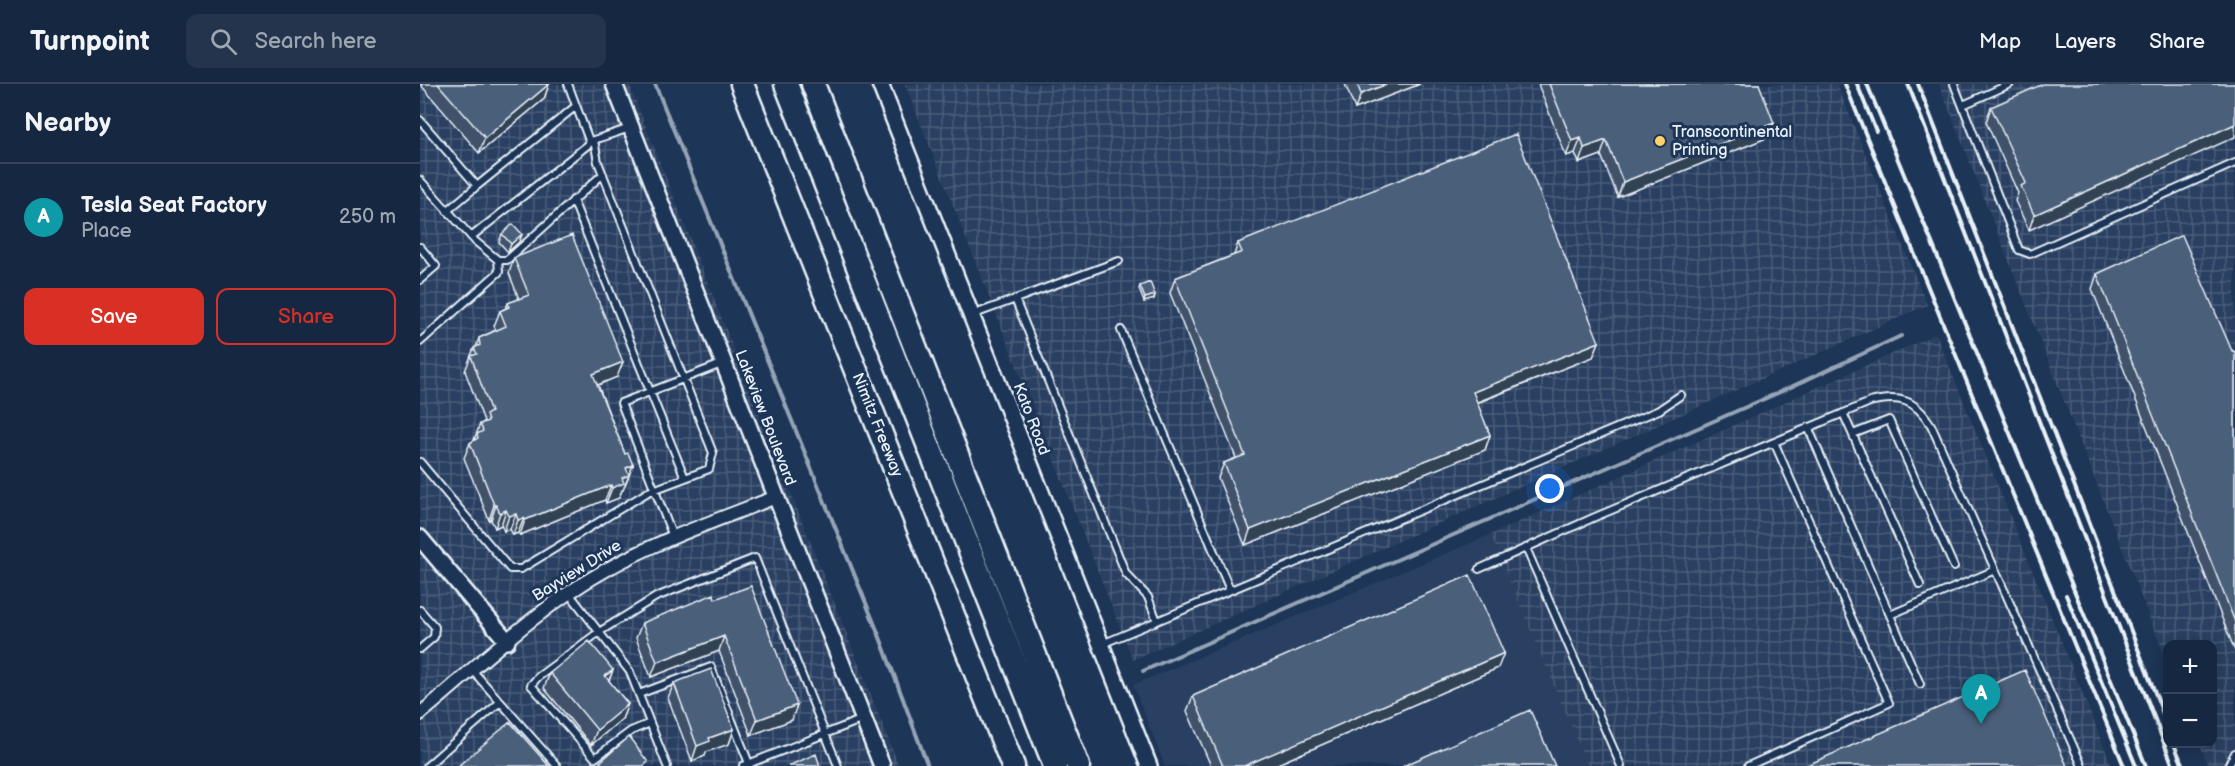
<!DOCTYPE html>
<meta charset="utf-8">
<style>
body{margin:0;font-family:"Balsamiq Sans",sans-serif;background:#23344c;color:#f1f3f6}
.controls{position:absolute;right:18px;bottom:18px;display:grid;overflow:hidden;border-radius:12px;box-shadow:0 3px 15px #0003}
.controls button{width:54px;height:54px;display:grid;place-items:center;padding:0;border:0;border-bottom:2px solid #35445a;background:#162841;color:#f1f3f6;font:30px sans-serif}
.you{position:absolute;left:1130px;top:405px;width:21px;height:21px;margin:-15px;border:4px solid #fff;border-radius:50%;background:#1a73e8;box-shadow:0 0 0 9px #1a73e833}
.badge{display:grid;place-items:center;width:39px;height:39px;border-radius:50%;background:#d93025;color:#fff;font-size:20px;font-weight:700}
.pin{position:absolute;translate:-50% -50px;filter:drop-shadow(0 2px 3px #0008)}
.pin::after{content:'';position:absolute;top:32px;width:21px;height:18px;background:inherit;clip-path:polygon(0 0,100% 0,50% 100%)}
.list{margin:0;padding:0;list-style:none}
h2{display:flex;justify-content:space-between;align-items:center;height:78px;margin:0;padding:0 24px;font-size:26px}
h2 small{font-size:20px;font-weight:400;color:#9ea6b1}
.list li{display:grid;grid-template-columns:39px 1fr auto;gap:18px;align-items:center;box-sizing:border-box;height:108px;padding:0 24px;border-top:2px solid #35445a}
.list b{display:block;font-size:22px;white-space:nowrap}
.list p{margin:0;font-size:20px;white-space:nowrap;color:#9ea6b1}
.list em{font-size:20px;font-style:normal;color:#9ea6b1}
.actions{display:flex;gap:12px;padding:18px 24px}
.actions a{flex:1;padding:14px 0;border:2px solid #d93025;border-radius:12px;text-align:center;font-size:21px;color:#d93025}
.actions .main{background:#d93025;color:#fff}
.icon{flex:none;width:33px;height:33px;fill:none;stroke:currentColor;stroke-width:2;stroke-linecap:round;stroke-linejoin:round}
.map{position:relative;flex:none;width:1815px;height:682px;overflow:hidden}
header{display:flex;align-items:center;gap:36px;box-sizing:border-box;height:84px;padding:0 30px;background:#162841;border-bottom:2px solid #35445a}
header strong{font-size:28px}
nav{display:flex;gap:33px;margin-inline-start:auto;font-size:21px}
.search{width:420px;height:54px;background:#23344c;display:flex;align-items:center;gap:15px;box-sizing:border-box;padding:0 21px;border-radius:12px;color:#9ea6b1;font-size:22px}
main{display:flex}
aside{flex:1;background:#162841}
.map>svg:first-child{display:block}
.built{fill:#2a4162}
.industrial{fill:url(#industrial-grid)}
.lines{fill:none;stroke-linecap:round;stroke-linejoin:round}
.stream{stroke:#95a4b5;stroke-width:4}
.service-casing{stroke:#e8f1f8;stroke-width:10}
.minor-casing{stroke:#e8f1f8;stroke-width:16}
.tertiary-casing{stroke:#e8f1f8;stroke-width:20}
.motorway-casing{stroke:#e8f1f8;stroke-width:27}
.service{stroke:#1d3557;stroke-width:6}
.minor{stroke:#1d3557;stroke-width:12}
.tertiary{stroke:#1d3557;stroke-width:15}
.motorway{stroke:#1d3557;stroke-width:22}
.rail{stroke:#e8f1f8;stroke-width:4}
.wall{fill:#3f5169;stroke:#e8f1f8;stroke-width:1.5}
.shaded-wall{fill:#334255;stroke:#e8f1f8;stroke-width:1.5}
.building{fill:#495e7a;stroke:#e8f1f8;stroke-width:1.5}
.poi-dot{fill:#ffd166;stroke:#1d3557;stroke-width:2}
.labels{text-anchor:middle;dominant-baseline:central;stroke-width:6;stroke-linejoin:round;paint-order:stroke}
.poi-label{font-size:16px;fill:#e8f1f8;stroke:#1d3557;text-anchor:start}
.street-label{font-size:16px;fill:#e8f1f8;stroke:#1d3557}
</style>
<header>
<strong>Turnpoint</strong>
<div class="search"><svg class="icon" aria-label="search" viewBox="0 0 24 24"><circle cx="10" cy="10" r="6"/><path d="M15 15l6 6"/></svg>Search here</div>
<nav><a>Map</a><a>Layers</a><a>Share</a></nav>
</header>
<main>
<aside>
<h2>Nearby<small></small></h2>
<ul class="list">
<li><span class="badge" style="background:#0f9aa8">A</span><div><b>Tesla Seat Factory</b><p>Place</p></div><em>250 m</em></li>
</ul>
<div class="actions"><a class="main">Save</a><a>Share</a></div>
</aside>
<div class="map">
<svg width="1815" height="682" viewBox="0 0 1815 682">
<defs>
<pattern id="industrial-grid" width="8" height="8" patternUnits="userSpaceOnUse" patternTransform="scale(1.5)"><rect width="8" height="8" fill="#2a4162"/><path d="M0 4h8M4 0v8" fill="none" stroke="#495d79"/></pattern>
</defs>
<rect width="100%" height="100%" fill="#1d3557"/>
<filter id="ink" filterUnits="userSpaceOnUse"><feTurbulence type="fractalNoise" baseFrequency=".0167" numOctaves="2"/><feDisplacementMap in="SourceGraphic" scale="12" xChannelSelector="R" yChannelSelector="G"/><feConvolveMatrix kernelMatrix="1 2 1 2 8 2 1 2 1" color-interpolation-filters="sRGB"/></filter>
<g filter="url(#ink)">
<path class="built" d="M1070 451 1168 682H745L713 601Z"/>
<path class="industrial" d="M0 0H209L479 682H0Z
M485 0H1417L1507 221 713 576Z
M1519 0H1815V682H1788L1780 660H1792V560H1748L1747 578Z
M1516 250 1692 682H1168L1070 451Z"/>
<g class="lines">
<path class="stream" d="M235 0 461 556 508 682
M723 587 1360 308 1481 252"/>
<g class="service-casing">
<path id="service" d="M148 0 170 59
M1534 0 1599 166 1610 170 1815 79
M1543 21 1590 0
M0 36 57 102 156 22
M0 96 55 157 78 176 79 188 0 258
M153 116 265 394
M27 127 57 102
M51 153 174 56 210 44
M0 163 16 182 0 196
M78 176H87L183 90
M595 215 706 490 728 513 737 537 682 560
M552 231 699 177
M701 246 810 506
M1423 329 1500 501
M1388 343 1500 600
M1433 350 1469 336 1534 483
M0 378 90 485H101L228 408 289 385 293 369 178 78 174 56
M253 453 201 319 304 279
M1106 464 1201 682
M1059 485 1175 433 1450 318C1479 311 1495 315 1511 341L1662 682
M149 509 210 588 247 682
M0 526 15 543 14 553 0 565
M1470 531 1575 486
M737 537 1239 326 1261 311
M52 586 137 682
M219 610 291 583 330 682
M230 639 211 647 175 674 111 601 118 593 179 548 236 513 335 474 418 682
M7 682 80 618
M323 682 443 635
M1328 682 1469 619 1354 358
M1808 682 1815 669"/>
</g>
<g class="minor-casing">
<path id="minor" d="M0 630C59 581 116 525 184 487 238 456 298 436 356 413"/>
</g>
<g class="tertiary-casing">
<path id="tertiary" d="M194 0 462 682
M460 0 729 682
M0 454 87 557"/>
</g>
<g class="motorway-casing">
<path id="motorway" d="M322 0 593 682
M366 0 635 682
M393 0 658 682"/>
</g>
<use href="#service" class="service"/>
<use href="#minor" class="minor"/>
<use href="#tertiary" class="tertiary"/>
<use href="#motorway" class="motorway"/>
<path class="rail" d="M1425 0 1704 682
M1437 0 1456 47
M1447 0 1726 682
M1488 0 1753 682
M1498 0 1748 642
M1646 511 1716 682
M1754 660 1763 682"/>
</g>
<path class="wall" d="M0 0H129L124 15 59 69Z
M925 0H1000L935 25Z
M1118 0H1339L1349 53 1198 113 1181 71 1159 79 1155 69 1146 72Z
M1815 0 1609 146 1595 117 1598 109 1566 38 1571 23Z
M82 150H102L99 158 88 168 79 158Z
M818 159 1179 258 1173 273 1057 319 1070 351 1065 366 825 461 798 394 804 379 816 374 750 209 755 194 814 171Z
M94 174 197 293 178 301 205 370 213 381 203 406H202L199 414 186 419 185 416 100 451 98 449 93 451 90 445 84 447 81 441 75 444 71 436H69L44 374 50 359 54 356 60 340 63 339 64 337 45 287 54 264 56 263 59 254 76 246 74 242 80 227 86 224 88 219 99 215 89 189Z
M1677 190 1815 268V567L1672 205Z
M720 202 735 211 734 215 724 218 719 205Z
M295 515 372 636 331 651 299 567 231 593 216 554 222 539Z
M1078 584 853 682H791L767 627 773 612Z
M193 586 189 597 208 620 202 635 171 661 124 604 130 589Z
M254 599 314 645 309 660 286 668 285 672 272 677 248 614Z"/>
<path class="shaded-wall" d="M129 0 124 15 59 69 65 54Z
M967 0H1000L935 25 941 10Z
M1354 39 1349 53 1198 113 1203 98Z
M1815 40V53L1609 146 1614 131Z
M1161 54 1155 69 1146 72 1152 57Z
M1186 56 1181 71 1159 79 1164 64Z
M102 150 99 158 88 168 91 160Z
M735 211 734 215 724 218 725 214Z
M1179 258 1173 273 1047 322 1053 308Z
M203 278 197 293 168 305 173 290Z
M1070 351 1065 366 825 461 830 446Z
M213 381 203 406H202L199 414 186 419 192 404 206 384Z
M191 401 185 416 100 451 105 436Z
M74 421H76L71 436H69Z
M86 426 81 441 75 444 80 429Z
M96 430 90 445 84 447 89 432Z
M104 434 98 449 93 451 98 436Z
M304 552 299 567 231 593 237 578Z
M1084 569 1078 584 853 682H824Z
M193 586 187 601 185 592Z
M208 620 202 635 171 661 177 646Z
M377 621 372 636 331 651 337 636Z
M314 645 309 660 286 668 285 672 272 677 277 662 289 654Z"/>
<path class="building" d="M18 0H129L65 54Z
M937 0H967L941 10Z
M1129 0H1339L1354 39 1203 98 1186 56 1164 64 1161 54 1152 57Z
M1623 0H1815V40L1614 131 1601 102 1606 99 1571 23Z
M1096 50 1179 258 1053 308 1070 351 830 446 804 379 825 371 755 194 822 168 818 159Z
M93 140 102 150 91 160 82 150Z
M152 151 203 278 173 290 205 370 208 369 213 381 206 384 209 391 202 394 204 399 192 404 191 401 105 436 104 434 98 436 96 430 89 432 86 426 80 429 76 421H74L50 359 58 354 57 350 63 347 60 340 68 337 66 331 71 328 51 272 57 270 54 264 60 261 59 254 86 242 80 227 89 223 88 219 109 211 94 174Z
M1762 151 1812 267 1815 268V538L1677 190Z
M730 198 735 211 725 214 720 202Z
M1050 491 1084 569 824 682H803L773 612Z
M331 502 377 621 337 636 304 552 237 578 222 539 294 510 295 515Z
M169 557 193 586 185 592 208 620 177 646 130 589Z
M291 585 314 645 289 654 290 657 277 662 254 599Z
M1605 586 1647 682H1385Z
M1110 626 1135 682H983Z
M90 638 129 682H38Z
M209 653 228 678 223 682H183L180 678Z
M396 670 400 682H368Z"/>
</g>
<circle class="poi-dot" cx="1240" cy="57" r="6"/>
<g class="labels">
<g class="poi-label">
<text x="1252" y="48">Transcontinental<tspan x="1252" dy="18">Printing</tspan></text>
</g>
<g class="street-label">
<text transform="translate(345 334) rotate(69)">Lakeview Boulevard</text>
<text transform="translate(611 335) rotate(69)">Kato Road</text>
<text transform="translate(457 341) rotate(68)">Nimitz Freeway</text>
<text transform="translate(157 487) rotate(-32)">Bayview Drive</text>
</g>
</g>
</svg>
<div class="controls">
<button>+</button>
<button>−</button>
</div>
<div class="you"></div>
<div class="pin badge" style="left:1561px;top:640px;background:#0f9aa8">A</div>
</div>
</main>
